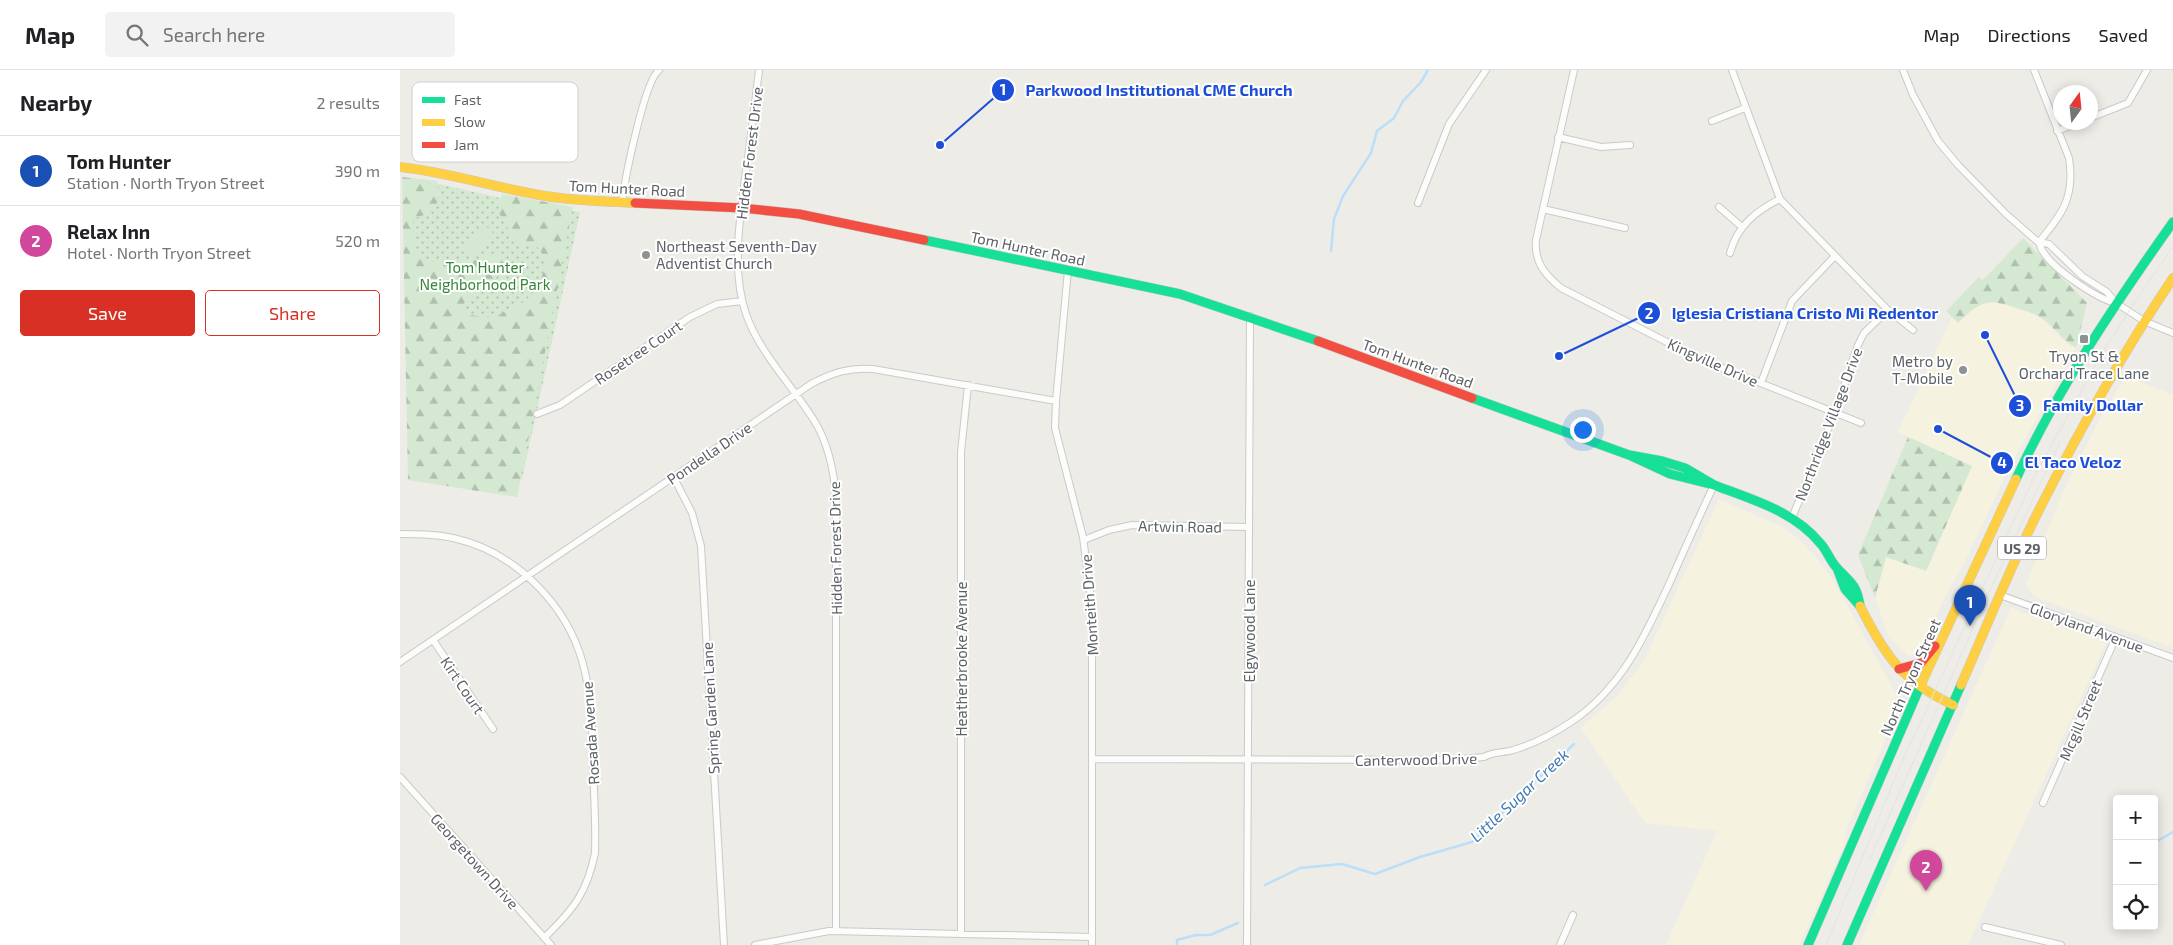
<!DOCTYPE html>
<meta charset="utf-8">
<style>
body{margin:0;font-family:"Exo 2",sans-serif;background:#f2f2f2;color:#202124}
.controls{position:absolute;right:15px;bottom:15px;display:grid;overflow:hidden;border-radius:5px;box-shadow:0 2px 12px #0003}
.controls button{width:45px;height:45px;display:grid;place-items:center;padding:0;border:0;border-bottom:1px solid #e0e0e0;background:#fff;color:#202124;font:25px sans-serif}
.compass{position:absolute;left:1653px;top:15px;width:45px;height:45px;border-radius:50%;background:#fff;box-shadow:0 2px 12px #0003;rotate:15deg}
.you{position:absolute;left:1182px;top:359px;width:18px;height:18px;margin:-12px;border:4px solid #fff;border-radius:50%;background:#1a73e8;box-shadow:0 0 0 8px #1a73e833}
.badge{display:grid;place-items:center;width:32px;height:32px;border-radius:50%;background:#d93025;color:#fff;font-size:16px;font-weight:700}
.pin{position:absolute;translate:-50% -41px;filter:drop-shadow(0 1px 2px #0008)}
.pin::after{content:'';position:absolute;top:26px;width:18px;height:15px;background:inherit;clip-path:polygon(0 0,100% 0,50% 100%)}
.list{margin:0;padding:0;list-style:none}
h2{display:flex;justify-content:space-between;align-items:center;height:65px;margin:0;padding:0 20px;font-size:21px}
h2 small{font-size:16px;font-weight:400;color:#757577}
.list li{display:grid;grid-template-columns:32px 1fr auto;gap:15px;align-items:center;box-sizing:border-box;height:70px;padding:0 20px;border-top:1px solid #e0e0e0}
.list b{display:block;font-size:19px;white-space:nowrap}
.list p{margin:0;font-size:16px;white-space:nowrap;color:#757577}
.list em{font-size:16px;font-style:normal;color:#757577}
.actions{display:flex;gap:10px;padding:15px 20px}
.actions a{flex:1;padding:11px 0;border:1px solid #d93025;border-radius:5px;text-align:center;font-size:18px;color:#d93025}
.actions .main{background:#d93025;color:#fff}
.icon{flex:none;width:28px;height:28px;fill:none;stroke:currentColor;stroke-width:2;stroke-linecap:round;stroke-linejoin:round}
.map{position:relative;flex:none;width:1773px;height:875px;overflow:hidden}
header{display:flex;align-items:center;gap:30px;box-sizing:border-box;height:70px;padding:0 25px;background:#fff;border-bottom:1px solid #e0e0e0}
header strong{font-size:24px}
nav{display:flex;gap:28px;margin-inline-start:auto;font-size:18px}
.search{width:350px;height:45px;background:#f2f2f2;display:flex;align-items:center;gap:12px;box-sizing:border-box;padding:0 18px;border-radius:5px;color:#757577;font-size:19px}
main{display:flex}
aside{flex:1;background:#fff}
.map>svg:first-child{display:block}
.commercial{fill:#f6f2e0}
.grass{fill:url(#grass-dots)}
.forest{fill:url(#forest-firs)}
.garden{fill:#d5e9d2}
.lines{fill:none;stroke-linecap:round;stroke-linejoin:round}
.stream{stroke:#bbdff8;stroke-width:2.5}
.street-casing{stroke:#c9cac9;stroke-width:8}
.fast-casing{stroke:#c8c8c8;stroke-width:10}
.slow-casing{stroke:#c8c8c8;stroke-width:10}
.jam-casing{stroke:#c8c8c8;stroke-width:10}
.street{stroke:#fcfcfb;stroke-width:6}
.fast{stroke:#16e098;stroke-width:9}
.slow{stroke:#ffcf43;stroke-width:9}
.jam{stroke:#f24e42;stroke-width:9}
.tram{stroke:#e3e3e3;stroke-width:1}
.poi-dot{fill:#8f9293;stroke:#fff;stroke-width:2}
.labels{text-anchor:middle;dominant-baseline:central;stroke-width:4;stroke-linejoin:round;paint-order:stroke}
.shield{fill:#fff;stroke:#8e9094;stroke-width:1}
.shield-label{font-size:14px;font-weight:bold;fill:#5d6166}
.street-label{font-size:15px;fill:#5d6166;stroke:#fff}
.poi-label{font-size:15px;fill:#5d6166;stroke:#fff;text-anchor:start}
.park-label{font-size:15px;fill:#348636;stroke:#fff}
.water-label{font-size:16px;font-style:italic;fill:#407ab3;stroke:#fff}
.key{fill:#fff;stroke:#ced0d1;stroke-width:1}
.key-label{font-size:14px;fill:#5d6166}
.leader{fill:none;stroke:#1d4ed8;stroke-width:2}
.callout-dot{fill:#1d4ed8;stroke:#fff;stroke-width:2}
.mark-label{font-size:15px;text-anchor:middle;font-weight:bold;fill:#fff}
.callout-label{font-size:16px;text-anchor:middle;font-weight:bold;fill:#1d4ed8;stroke:#fff;stroke-width:4;stroke-linejoin:round;paint-order:stroke}
</style>
<header>
<strong>Map</strong>
<div class="search"><svg class="icon" aria-label="search" viewBox="0 0 24 24"><circle cx="10" cy="10" r="6"/><path d="M15 15l6 6"/></svg>Search here</div>
<nav><a>Map</a><a>Directions</a><a>Saved</a></nav>
</header>
<main>
<aside>
<h2>Nearby<small>2 results</small></h2>
<ul class="list">
<li><span class="badge" style="background:#1a4fb4">1</span><div><b>Tom Hunter</b><p>Station · North Tryon Street</p></div><em>390 m</em></li>
<li><span class="badge" style="background:#d1479c">2</span><div><b>Relax Inn</b><p>Hotel · North Tryon Street</p></div><em>520 m</em></li>
</ul>
<div class="actions"><a class="main">Save</a><a>Share</a></div>
</aside>
<div class="map">
<svg width="1773" height="875" viewBox="0 0 1773 875">
<defs>
<pattern id="grass-dots" width="8" height="8" patternUnits="userSpaceOnUse" patternTransform="scale(1.25)"><rect width="8" height="8" fill="#d5e9d2"/><path d="M2 2h.1M6 6h.1" fill="none" stroke="#b0c0ae" stroke-width="1.8" stroke-linecap="round"/></pattern>
<pattern id="forest-firs" width="22" height="20" patternUnits="userSpaceOnUse" patternTransform="scale(1.25)"><rect width="22" height="20" fill="#d5e9d2"/><path d="M5 1l3.5 6h-7zM16 11l3.5 6h-7z" fill="#b0c0ae"/></pattern>
</defs>
<rect width="100%" height="100%" fill="#edece7"/>
<path class="commercial" d="M1588 231 1600 232 1637 245 1648 254 1663 270 1676 278 1607 402 1562 498 1551 515 1519 581 1515 585 1508 586 1488 566 1475 528 1485 486 1527 500 1572 396 1498 362 1552 247 1558 252 1576 236Z
M1726 306 1773 325V578L1635 527 1626 514 1662 424 1699 350Z
M1319 429 1383 457 1405 475 1431 506 1501 633 1447 758 1444 774 1403 868 1398 875H1266L1317 761 1245 753 1181 658 1218 625 1245 589Z
M1611 538 1706 573 1568 875H1459Z"/>
<path class="grass" d="M13 108 118 132 180 142 122 409 11 410Z"/>
<path class="forest" d="M2 107 37 111C41 135 36 142 13 149L14 179 31 192 78 190 90 184 101 186 104 199 79 224 64 233V244L93 248 124 232 140 216 145 190 139 178 111 171 109 160 98 141 102 124 173 137 117 427 8 410Z
M1623 168 1687 233 1676 278C1663 270 1658 262 1647 252 1638 245 1630 242 1619 239 1589 228 1581 230 1558 253L1546 241 1579 207 1583 210Z
M1508 367 1572 396 1526 501 1486 487 1475 528 1458 485Z"/>
<path class="garden" d="M84 154 95 165 75 186 63 175Z"/>
<g class="lines">
<path class="stream" d="M931 181 934 149 943 126 971 83 977 61 994 48 1003 31 1021 12 1028 0
M1754 773 1773 762
M865 815 900 798 942 794 975 804 1020 787 1072 772 1174 674
M777 875V870L796 865H810L838 853"/>
<g class="street-casing">
<path id="street" d="M359 0C355 34 351 68 346 101 340 146 331 201 346 244 360 284 393 316 415 352 429 375 434 402 436 428V861
M1174 0 1136 170C1134 192 1145 205 1161 218L1300 289 1461 353
M1332 0 1380 129 1488 240 1513 260
M1503 0 1513 25 1538 71 1558 95 1606 144 1638 172 1649 174 1682 206 1707 222 1716 233 1744 251 1773 263
M1634 0 1669 88C1675 127 1663 143 1639 172
M1690 48 1728 33 1747 0
M1312 51 1345 38
M1657 61 1680 52
M1158 67 1201 77 1230 75
M222 132C225 109 244 12 259 0
M1018 133 1049 54 1086 0
M1319 137 1342 157
M1143 139 1225 158
M1639 172C1640 176 1641 180 1644 183 1655 200 1697 229 1716 233
M1330 183C1337 156 1356 141 1380 129
M668 200 656 331 655 358 683 467 692 537V875
M1361 313 1392 231 1435 186
M137 344 160 335 290 247 317 234 342 231
M274 408 292 443 301 476 324 875
M1392 448 1435 342 1458 275 1464 263 1488 240
M0 464C18 464 35 464 53 468 114 481 167 534 183 594 192 627 192 662 193 696 194 725 196 754 195 783 187 823 173 840 144 868
M684 470 709 460 732 455 849 457
M1600 525 1773 588
M33 570 93 659
M0 592 411 314C432 303 449 297 473 299L656 331
M692 689 1052 690 1084 687C1092 682 1104 683 1113 680 1134 674 1153 664 1171 652 1222 618 1245 566 1270 512 1284 480 1299 447 1314 415
M0 707 151 875
M1643 733 1716 567
M1585 857 1661 875
M561 864V382L568 315
M355 875 429 861 692 867
M847 875 850 246
M1160 875 1173 845"/>
</g>
<g class="fast-casing">
<path id="fast" d="M524 170 780 224 918 271
M1072 328 1229 385 1262 391 1285 398 1314 415 1270 404 1229 385
M1616 409C1658 318 1715 234 1773 152
M1314 415C1351 429 1394 441 1420 473 1427 480 1430 491 1437 498 1451 513 1457 515 1460 536L1445 519 1437 498
M1408 875 1522 612
M1447 875 1561 615"/>
</g>
<g class="slow-casing">
<path id="slow" d="M0 97C47 102 93 117 139 125 171 131 203 131 235 133
M1460 536C1485 586 1502 611 1553 635
M1522 612 1616 409
M1561 615C1587 556 1611 495 1640 438 1680 359 1724 281 1773 208"/>
</g>
<g class="jam-casing">
<path id="jam" d="M235 133 342 138 399 144 524 170
M918 271 1072 328
M1499 599 1521 593 1535 576"/>
</g>
<use href="#street" class="street"/>
<use href="#fast" class="fast"/>
<use href="#slow" class="slow"/>
<use href="#jam" class="jam"/>
<path class="tram" d="M1469 791 1591 518 1660 372
M1426 875 1501 694 1636 403 1704 280 1729 241 1773 176"/>
</g>
<g class="poi-dot">
<circle cx="246" cy="185" r="5"/>
<rect x="1679" y="264" width="10" height="10" rx="2.5"/>
<circle cx="1563" cy="300" r="5"/>
</g>
<g class="labels">
<rect class="shield" x="1598" y="466.5" width="48" height="23" rx="4"/>
<g class="shield-label">
<text x="1622" y="478">US 29</text>
</g>
<g class="street-label">
<text transform="translate(349 83) rotate(-83)">Hidden Forest Drive</text>
<text transform="translate(227 118) rotate(3)">Tom Hunter Road</text>
<text transform="translate(628 178) rotate(12)">Tom Hunter Road</text>
<text transform="translate(238 282) rotate(-34)">Rosetree Court</text>
<text transform="translate(1313 292) rotate(24)">Kingville Drive</text>
<text transform="translate(1018 293) rotate(20)">Tom Hunter Road</text>
<text transform="translate(1428 354) rotate(-69)">Northridge Village Drive</text>
<text transform="translate(309 383) rotate(-34)">Pondella Drive</text>
<text transform="translate(780 456) rotate(1)">Artwin Road</text>
<text transform="translate(435 478) rotate(-91)">Hidden Forest Drive</text>
<text transform="translate(689 535) rotate(-94)">Monteith Drive</text>
<text transform="translate(1687 557) rotate(20)">Gloryland Avenue</text>
<text transform="translate(849 561) rotate(-90)">Elgywood Lane</text>
<text transform="translate(561 589) rotate(-90)">Heatherbrooke Avenue</text>
<text transform="translate(1510 607) rotate(-66)">North Tryon Street</text>
<text transform="translate(63 615) rotate(56)">Kirt Court</text>
<text transform="translate(310 638) rotate(-93)">Spring Garden Lane</text>
<text transform="translate(1680 650) rotate(-67)">Mcgill Street</text>
<text transform="translate(190 663) rotate(-94)">Rosada Avenue</text>
<text transform="translate(1016 689) rotate(-1)">Canterwood Drive</text>
<text transform="translate(75 791) rotate(48)">Georgetown Drive</text>
</g>
<g class="poi-label">
<text x="256" y="176">Northeast Seventh-Day<tspan x="256" dy="17">Adventist Church</tspan></text>
<text x="1684" y="286" text-anchor="middle">Tryon St &amp;<tspan x="1684" dy="17">Orchard Trace Lane</tspan></text>
<text x="1553" y="291" text-anchor="end">Metro by<tspan x="1553" dy="17">T-Mobile</tspan></text>
</g>
<g class="park-label">
<text x="85" y="197">Tom Hunter<tspan x="85" dy="17">Neighborhood Park</tspan></text>
</g>
<g class="water-label">
<text transform="translate(1119 725) rotate(-43)">Little Sugar Creek</text>
</g>
</g>
<rect x="12" y="12" width="166" height="80" rx="8" class="key"/>
<rect x="22" y="27" width="23" height="6" fill="#16e098"/>
<rect x="22" y="49" width="23" height="7" fill="#ffcf43"/>
<rect x="22" y="72" width="23" height="6" fill="#f24e42"/>
<g class="key-label">
<text x="54" y="35">Fast</text>
<text x="54" y="57">Slow</text>
<text x="54" y="80">Jam</text>
</g>
<path class="leader" d="M540 75L603 20M1159 286L1249 243M1585 265L1620 336M1538 359L1602 393"/>
<g class="callout-dot">
<circle cx="540" cy="75" r="5"/>
<circle cx="1159" cy="286" r="5"/>
<circle cx="1585" cy="265" r="5"/>
<circle cx="1538" cy="359" r="5"/>
<circle cx="603" cy="20" r="12"/>
<circle cx="1249" cy="243" r="12"/>
<circle cx="1620" cy="336" r="12"/>
<circle cx="1602" cy="393" r="12"/>
</g>
<g class="mark-label">
<text x="603" y="25">1</text>
<text x="1249" y="249">2</text>
<text x="1620" y="341">3</text>
<text x="1602" y="398">4</text>
</g>
<g class="callout-label">
<text x="759" y="26">Parkwood Institutional CME Church</text>
<text x="1405" y="249">Iglesia Cristiana Cristo Mi Redentor</text>
<text x="1693" y="341">Family Dollar</text>
<text x="1673" y="398">El Taco Veloz</text>
</g>
</svg>
<div class="controls">
<button>+</button>
<button>−</button>
<button><svg class="icon" aria-label="locate" viewBox="0 0 24 24"><circle cx="12" cy="12" r="6"/><path d="M12 2v4M12 18v4M2 12h4M18 12h4"/></svg></button>
</div>
<svg class="compass" viewBox="-18 -18 36 36"><path d="M0-13l5 13h-10z" fill="#e53935"/><path d="M0 13l5-13h-10z" fill="#757577"/></svg>
<div class="you"></div>
<div class="pin badge" style="left:1570px;top:556px;background:#1a4fb4">1</div>
<div class="pin badge" style="left:1526px;top:821px;background:#d1479c">2</div>
</div>
</main>
